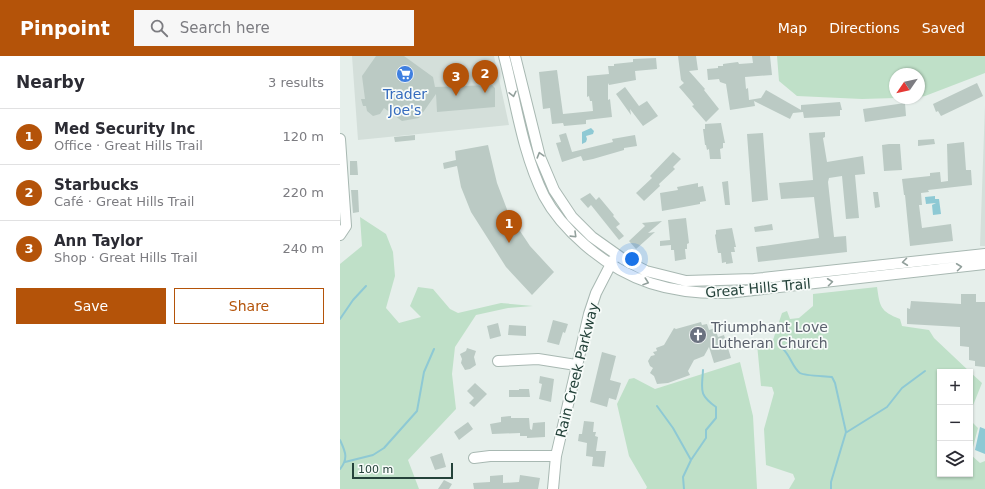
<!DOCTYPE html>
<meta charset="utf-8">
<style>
body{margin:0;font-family:"DejaVu Sans",sans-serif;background:#f7f7f7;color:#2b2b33}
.controls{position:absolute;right:12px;bottom:12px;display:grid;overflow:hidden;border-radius:0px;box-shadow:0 1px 3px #0004}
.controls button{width:36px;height:36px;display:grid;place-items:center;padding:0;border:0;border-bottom:1px solid #e1e1e2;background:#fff;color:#2b2b33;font:20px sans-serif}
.compass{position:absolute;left:549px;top:12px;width:36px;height:36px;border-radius:50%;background:#fff;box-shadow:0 1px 3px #0004;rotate:236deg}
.scale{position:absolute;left:12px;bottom:10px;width:101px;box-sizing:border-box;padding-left:4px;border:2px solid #24423a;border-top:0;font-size:11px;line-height:14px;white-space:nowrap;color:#24423a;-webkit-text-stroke:3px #f7fbf9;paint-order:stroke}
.you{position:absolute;left:292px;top:203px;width:14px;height:14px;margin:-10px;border:3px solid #fff;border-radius:50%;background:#1a73e8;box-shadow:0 0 0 6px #1a73e833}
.badge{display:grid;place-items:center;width:26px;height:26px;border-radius:50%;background:#b45309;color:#fff;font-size:13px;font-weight:700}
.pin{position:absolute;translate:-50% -33px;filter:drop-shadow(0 1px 2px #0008)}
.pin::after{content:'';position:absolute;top:21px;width:14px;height:12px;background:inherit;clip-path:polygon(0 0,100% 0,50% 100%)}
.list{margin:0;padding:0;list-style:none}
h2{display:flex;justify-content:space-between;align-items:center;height:52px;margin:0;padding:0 16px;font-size:17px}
h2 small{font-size:13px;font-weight:400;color:#7c7c81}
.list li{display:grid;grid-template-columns:26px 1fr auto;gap:12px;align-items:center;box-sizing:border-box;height:56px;padding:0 16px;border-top:1px solid #e1e1e2}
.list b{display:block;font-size:15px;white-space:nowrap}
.list p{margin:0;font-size:13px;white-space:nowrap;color:#7c7c81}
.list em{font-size:13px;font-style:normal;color:#7c7c81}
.actions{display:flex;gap:8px;padding:12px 16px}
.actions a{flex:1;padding:9px 0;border:1px solid #b45309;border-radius:0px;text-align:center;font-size:14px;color:#b45309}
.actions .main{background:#b45309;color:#fff}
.icon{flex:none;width:22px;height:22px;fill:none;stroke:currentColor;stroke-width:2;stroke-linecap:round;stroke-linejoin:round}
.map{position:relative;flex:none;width:645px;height:433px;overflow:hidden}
header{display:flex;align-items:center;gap:24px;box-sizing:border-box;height:56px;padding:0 20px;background:#b45309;color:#fff}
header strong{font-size:19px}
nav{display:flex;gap:22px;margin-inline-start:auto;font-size:14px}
.search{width:280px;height:36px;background:#f7f7f7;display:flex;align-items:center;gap:10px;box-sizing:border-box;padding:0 14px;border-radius:0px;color:#7c7c81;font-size:15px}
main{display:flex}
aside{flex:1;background:#fff}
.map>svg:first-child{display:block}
.built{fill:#d4dfda}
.green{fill:#bfe0c8}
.water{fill:#8ec9d4}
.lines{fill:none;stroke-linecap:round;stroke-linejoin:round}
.stream{stroke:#8ec9d4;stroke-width:2}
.building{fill:#bbcac4}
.minor-casing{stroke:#a8b8b2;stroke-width:12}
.minor{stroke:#fff;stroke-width:10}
.oneway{stroke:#92a09c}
.labels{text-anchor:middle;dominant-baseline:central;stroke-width:3.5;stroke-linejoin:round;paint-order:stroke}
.shop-label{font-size:14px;fill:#366cbe;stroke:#f7fbf9}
.street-label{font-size:14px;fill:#24423a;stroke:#f7fbf9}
.worship-label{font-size:14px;fill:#5b616d;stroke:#f7fbf9;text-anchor:start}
</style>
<header>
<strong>Pinpoint</strong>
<div class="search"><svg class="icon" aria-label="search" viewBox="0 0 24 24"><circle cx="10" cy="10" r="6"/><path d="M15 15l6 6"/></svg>Search here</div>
<nav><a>Map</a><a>Directions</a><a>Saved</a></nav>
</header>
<main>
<aside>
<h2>Nearby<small>3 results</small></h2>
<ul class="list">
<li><span class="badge">1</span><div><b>Med Security Inc</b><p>Office · Great Hills Trail</p></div><em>120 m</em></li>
<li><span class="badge">2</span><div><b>Starbucks</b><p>Café · Great Hills Trail</p></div><em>220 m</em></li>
<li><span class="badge">3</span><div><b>Ann Taylor</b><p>Shop · Great Hills Trail</p></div><em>240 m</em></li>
</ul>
<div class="actions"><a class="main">Save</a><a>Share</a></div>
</aside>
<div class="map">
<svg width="645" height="433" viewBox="0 0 645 433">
<rect width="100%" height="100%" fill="#e6efeb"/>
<path class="built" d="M12 0H154L169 69 18 84Z
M645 49V190H640Z"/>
<path class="green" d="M437 0H645V17L585 40 579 41V18H555V42L522 43 457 40 439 25Z
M20 161 46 178 53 196 55 220 46 252 59 267 81 261 70 250 78 231 93 233 110 253 118 257 161 247 193 250 168 252 136 259 115 291 112 318 116 353 68 404 79 433H0V208L22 190Z
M537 231C540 251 540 255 560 263L562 270 589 274 594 282 630 316H600V418H630V369L633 367 638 372 631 399 640 407 645 405V433H449L455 423 453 418 426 409 424 373 434 337 432 331 421 330 417 288 428 282 432 287 442 257 447 255 450 263 459 262 473 250V238Z
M400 306 413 360 417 433H306L307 431 289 400 277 348 289 323 294 322 315 333Z
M630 316 642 327 630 357Z"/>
<path class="water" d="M251 72 254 75 253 78 246 80 247 83 246 86 242 88V76Z
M595 140V143H599L601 158 593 159 592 149 596 147 586 148 585 141Z
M640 371 645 373V398L635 394Z"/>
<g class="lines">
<path class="stream" d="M0 263 13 244 26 230
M443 293C450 299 453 312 460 317 465 320 484 320 492 321L495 327 506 376 491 426V433
M317 350 333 372 351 404
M507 376 547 351 562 332 585 315
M0 384C5 395 9 402 0 413
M5 406 33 399 44 392 77 355 84 316 94 293
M344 433 343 421 351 404 366 382V374L376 362V351C358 338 362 334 363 314"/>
</g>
<path class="building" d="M36 0H64L93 21 95 31 152 29 155 32V51L97 56 96 38 79 62 62 65 44 52 40 58 33 60 27 55 26 50H23L21 43H25L22 20Z
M338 0H356L358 14 349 15 365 33 364 34 379 53 366 66 352 50 354 49 351 45 339 31 344 27 341 24Z
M412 0H430L432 19 405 21 406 33 408 32 409 44 421 42 426 34 461 54V49L500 46 502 54H500V60L464 62 463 56 453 57 450 63 414 45 415 50 390 54 386 28 380 26 379 23 368 24 367 13 378 12V10H383V8L390 7 398 6 399 8 413 7Z
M316 2 317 13 295 15 296 24 269 29 268 27V44L270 43 272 61 246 64V68L224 70 223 67 212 68 210 52 203 53 199 16 217 14 223 58 253 55 252 45H250L249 40 247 41V20L269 18 268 10H274V8L293 6V3Z
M637 27 643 40 601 60 598 55 596 56 593 48Z
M285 31 299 50 307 45 318 60 303 70 290 53 291 59 276 38Z
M565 47 566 60 525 66 523 53Z
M381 67 385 87H383V92L380 93 381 103H370L369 93 367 94 366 89H365L363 73H365V68Z
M485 76V81L483 82 487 106 523 100 525 118 515 119 519 162 506 163 502 120 489 122 488 126 494 181 506 180 507 196 418 206 416 191 479 182 474 141 441 143 439 127 473 124 469 77Z
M226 77 232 96 273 86 272 83 295 79 297 90 284 92V94L253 103 243 105 241 100 222 106 216 87 221 86 219 79Z
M423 77 428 144 412 146 407 78Z
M75 79V84L55 86 54 81Z
M594 83 595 88 578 90V84Z
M624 86 626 114H631L632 129 588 134 589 136 581 137 582 149H579L582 172 611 168 613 185 570 190 565 139H564L562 123 590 120V117L600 116 601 126 608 125 607 88Z
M549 88H560L562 114 544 115 542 89Z
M148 89 157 127 171 164 172 163 190 190 214 216 192 239 166 211 131 156 121 131 117 110 104 113 103 107 116 104 115 95Z
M333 96 341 103 333 111 335 113 319 128 320 130 304 145 296 137 312 122 310 120Z
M10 105H17L18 119H10Z
M388 125 390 149H385L382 126Z
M358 127V131L363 130 366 145 360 146V148L322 155 320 137 338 134 337 131Z
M11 134H18L19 156 13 157Z
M533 136H538L540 151 535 152Z
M250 137 256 144 259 141 274 159 273 160 280 168 276 171 284 180 279 184 251 149 248 152 240 143Z
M346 162 349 187 347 188V193H345L346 203 335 205 334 194H331V189L320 190V185L330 184 328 164Z
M322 165 308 177 315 176 296 193 289 185 305 170 302 167Z
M432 168 433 174 415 176 414 171Z
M392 172 396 191H394L395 196H391L393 207 386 208V206L382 207 381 197H378L377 192 375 179 376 178V174Z
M621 238H636V246H645V311L635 310V305L629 304V291L620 290V271L567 268V252L570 253 571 245 621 248Z
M213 264 228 268 225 277 223 276 219 289 207 286Z
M361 266 362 269 367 268 369 274 375 272 378 281 384 279 391 302 374 307 369 291 364 300 354 304 348 315 350 319 328 327 317 328 314 320 310 317 313 312 310 310 308 305 311 300 315 299 313 296 317 295 316 292 324 289 334 272 336 273Z
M158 267 161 280 150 283 147 270Z
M169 269 186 270V280L168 279Z
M127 292 136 295 134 301 136 309 130 313 125 314 121 307 122 303 120 298 126 295Z
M262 296 276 300 270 324 281 327 276 344 269 342 267 351 250 346Z
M200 320 214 323 211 346 199 343 202 328 199 327Z
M135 327 147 338 134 351 129 347 134 342 127 335Z
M179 333H189L190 341H169V334H179Z
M171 360V362H189L190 373 192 374 193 367 205 366V381L187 382V380H180V377L152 378 150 368 161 366V361Z
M244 365 254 366 253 376H256L255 380 258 381 256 395H266L264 411 252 410 253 401 246 400 247 387 238 385 239 378H242Z
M128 366 133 373 119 384 114 376Z
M102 397 106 411 95 414 90 401Z
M163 419V427L179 426 180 419 200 422 198 433H134L133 427 150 426V420Z
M104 424 112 428 109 433H98Z"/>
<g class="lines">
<g class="minor-casing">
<path id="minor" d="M164 0C176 46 182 96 204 140 214 159 229 175 245 189 288 226 330 238 387 237L645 208
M175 0 200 101 214 134 232 161 252 181 283 203 306 215 346 225 414 223 645 198
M0 83 6 170 0 179
M158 305 198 303 236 309
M134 402 150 400H216
M213 433 216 400 249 258 256 237 273 204"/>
</g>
<use href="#minor" class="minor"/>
</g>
<defs><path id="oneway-chevron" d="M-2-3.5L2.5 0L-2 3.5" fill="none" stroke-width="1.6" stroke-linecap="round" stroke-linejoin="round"/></defs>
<g class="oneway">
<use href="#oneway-chevron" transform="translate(173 38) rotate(77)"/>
<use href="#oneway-chevron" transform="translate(200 99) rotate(-106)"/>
<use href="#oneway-chevron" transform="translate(234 179) rotate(44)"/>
<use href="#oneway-chevron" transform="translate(565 206) rotate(173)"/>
<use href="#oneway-chevron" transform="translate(619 211) rotate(-7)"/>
<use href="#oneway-chevron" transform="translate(306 226) rotate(19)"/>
<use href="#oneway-chevron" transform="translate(490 226) rotate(-7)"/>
</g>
<defs>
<g id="supermarket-disc" transform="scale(0.9)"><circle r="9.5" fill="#3f7fe0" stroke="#f7fbf9"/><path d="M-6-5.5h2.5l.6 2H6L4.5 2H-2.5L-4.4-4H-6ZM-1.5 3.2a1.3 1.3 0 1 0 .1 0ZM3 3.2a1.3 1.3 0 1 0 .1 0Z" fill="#fff"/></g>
<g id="church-disc" transform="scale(0.9)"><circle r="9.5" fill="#6b7280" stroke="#f7fbf9"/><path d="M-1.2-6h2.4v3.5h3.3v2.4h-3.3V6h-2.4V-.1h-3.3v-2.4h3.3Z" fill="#fff"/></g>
</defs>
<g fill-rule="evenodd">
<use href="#supermarket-disc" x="65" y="18"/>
<use href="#church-disc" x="358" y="279"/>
</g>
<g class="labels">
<g class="shop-label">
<text x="65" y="38">Trader<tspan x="65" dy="16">Joe's</tspan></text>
</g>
<g class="street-label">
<text transform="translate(418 232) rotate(-5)">Great Hills Trail</text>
<text transform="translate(237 314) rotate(-76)">Rain Creek Parkway</text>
</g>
<g class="worship-label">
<text x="371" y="271">Triumphant Love<tspan x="371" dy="16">Lutheran Church</tspan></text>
</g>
</g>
</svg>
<div class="controls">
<button>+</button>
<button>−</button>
<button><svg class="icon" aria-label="layers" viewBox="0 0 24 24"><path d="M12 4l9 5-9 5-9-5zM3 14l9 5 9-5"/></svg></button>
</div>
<svg class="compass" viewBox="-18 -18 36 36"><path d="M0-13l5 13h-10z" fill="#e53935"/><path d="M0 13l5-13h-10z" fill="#7c7c81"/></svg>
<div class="scale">100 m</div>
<div class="you"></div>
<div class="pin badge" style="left:169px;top:187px">1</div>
<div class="pin badge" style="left:145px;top:37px">2</div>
<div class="pin badge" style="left:116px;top:40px">3</div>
</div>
</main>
